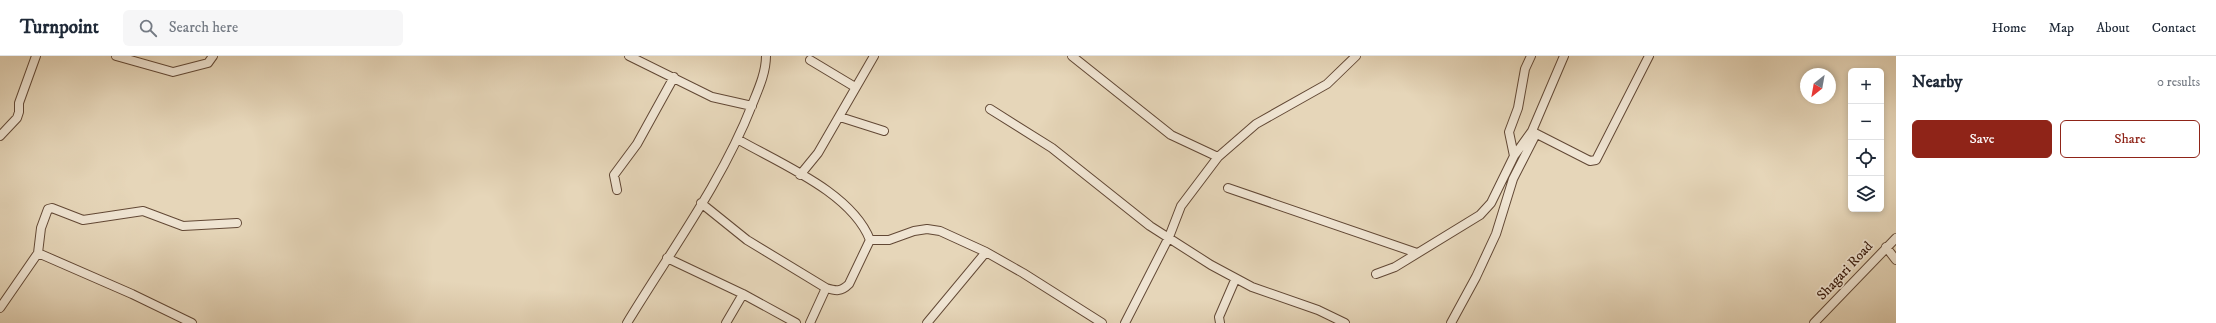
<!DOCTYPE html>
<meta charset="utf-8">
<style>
body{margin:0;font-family:"IM FELL DW Pica",serif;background:#f6f6f7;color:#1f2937}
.controls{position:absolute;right:12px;top:12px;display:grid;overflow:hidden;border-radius:6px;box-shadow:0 2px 6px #0003}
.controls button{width:36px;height:36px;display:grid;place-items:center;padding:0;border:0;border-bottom:1px solid #e0e1e3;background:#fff;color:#1f2937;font:20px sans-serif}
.compass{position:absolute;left:1800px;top:12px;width:36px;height:36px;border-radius:50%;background:#fff;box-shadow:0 2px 6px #0003;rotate:211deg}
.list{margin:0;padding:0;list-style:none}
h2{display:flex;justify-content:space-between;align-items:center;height:52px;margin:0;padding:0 16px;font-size:17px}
h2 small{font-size:13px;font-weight:400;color:#747a83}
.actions{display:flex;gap:8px;padding:12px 16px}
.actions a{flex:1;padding:9px 0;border:1px solid #8f2418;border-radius:6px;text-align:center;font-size:14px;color:#8f2418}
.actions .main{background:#8f2418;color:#fff}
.icon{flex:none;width:22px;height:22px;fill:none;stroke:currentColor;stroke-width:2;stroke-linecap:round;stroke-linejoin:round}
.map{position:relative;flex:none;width:1896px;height:267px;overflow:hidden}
header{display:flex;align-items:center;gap:24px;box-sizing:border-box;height:56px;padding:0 20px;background:#fff;border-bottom:1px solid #e0e1e3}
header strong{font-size:19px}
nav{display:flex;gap:22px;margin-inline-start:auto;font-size:14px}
.search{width:280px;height:36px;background:#f6f6f7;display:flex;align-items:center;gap:10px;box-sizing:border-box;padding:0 14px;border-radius:6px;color:#747a83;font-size:15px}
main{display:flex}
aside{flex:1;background:#fff}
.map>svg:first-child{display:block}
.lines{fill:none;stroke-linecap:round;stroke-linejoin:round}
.street-casing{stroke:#624835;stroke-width:10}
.street{stroke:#efe4d2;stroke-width:8}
.labels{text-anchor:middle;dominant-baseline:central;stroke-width:3.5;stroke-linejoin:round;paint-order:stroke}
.street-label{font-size:14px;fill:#361809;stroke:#efe4d2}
</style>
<header>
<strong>Turnpoint</strong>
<div class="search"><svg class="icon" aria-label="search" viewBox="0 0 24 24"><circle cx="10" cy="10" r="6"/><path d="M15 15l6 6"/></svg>Search here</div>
<nav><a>Home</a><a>Map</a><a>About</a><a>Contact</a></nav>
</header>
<main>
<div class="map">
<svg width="1896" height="267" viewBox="0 0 1896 267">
<rect width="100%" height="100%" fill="#e6d6b9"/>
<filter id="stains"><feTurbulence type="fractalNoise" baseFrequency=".005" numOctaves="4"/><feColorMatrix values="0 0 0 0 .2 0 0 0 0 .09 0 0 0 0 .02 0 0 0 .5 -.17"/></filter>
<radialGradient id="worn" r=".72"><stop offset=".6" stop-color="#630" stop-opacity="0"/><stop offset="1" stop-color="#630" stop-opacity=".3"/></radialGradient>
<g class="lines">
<g class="street-casing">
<path id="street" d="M116 0 173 16 208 7 213 0
M629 0 712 41 752 50
M1072 0 1171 79 1218 101
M810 4 855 31
M990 53 1052 92 1150 170 1211 209 1252 231 1318 254 1345 267
M840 61 884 75
M1533 76 1590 105 1596 104 1649 0
M0 80 17 62 19 56V47L36 0
M739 84C781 108 852 137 870 184H889L914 175 927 173 940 175 986 196 1023 217 1102 267
M1514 100 1532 75 1564 0
M800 119 818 97 874 0
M1228 132 1417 197
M617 134 614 119 637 88 674 21
M701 147 747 184 826 232C836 235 841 236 849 228L870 184
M1886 191 1896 204
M38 197 132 238 192 267
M667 202 743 238 796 267
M1376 218 1395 211 1480 159 1491 147 1514 100 1509 76 1518 52 1525 13 1531 0
M0 252 38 197 41 172 48 153 52 152 83 164 143 155 183 170 237 167
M627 267C670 196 722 126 752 49 758 34 766 17 766 0
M726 267 743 238
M810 267 826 232
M927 267 986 196
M1125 267 1169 181 1181 150 1218 101 1256 68 1327 28 1356 0
M1220 267 1219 261 1235 224
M1451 267 1476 221 1496 178 1513 123 1536 78
M1814 267 1896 182"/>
</g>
<use href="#street" class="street"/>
</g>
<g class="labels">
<g class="street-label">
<text transform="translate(1845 215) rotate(-47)">Shagari Road</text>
</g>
</g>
<rect width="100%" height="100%" filter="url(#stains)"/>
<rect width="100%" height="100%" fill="url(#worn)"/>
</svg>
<div class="controls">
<button>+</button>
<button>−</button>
<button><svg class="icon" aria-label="locate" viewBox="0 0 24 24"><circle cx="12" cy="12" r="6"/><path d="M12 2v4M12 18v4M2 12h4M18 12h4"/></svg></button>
<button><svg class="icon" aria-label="layers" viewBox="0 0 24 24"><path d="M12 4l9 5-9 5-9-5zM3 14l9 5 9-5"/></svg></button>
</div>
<svg class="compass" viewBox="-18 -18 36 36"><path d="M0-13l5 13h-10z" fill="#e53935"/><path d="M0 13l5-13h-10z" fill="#747a83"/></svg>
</div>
<aside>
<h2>Nearby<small>0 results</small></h2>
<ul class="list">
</ul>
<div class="actions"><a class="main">Save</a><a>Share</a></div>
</aside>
</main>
